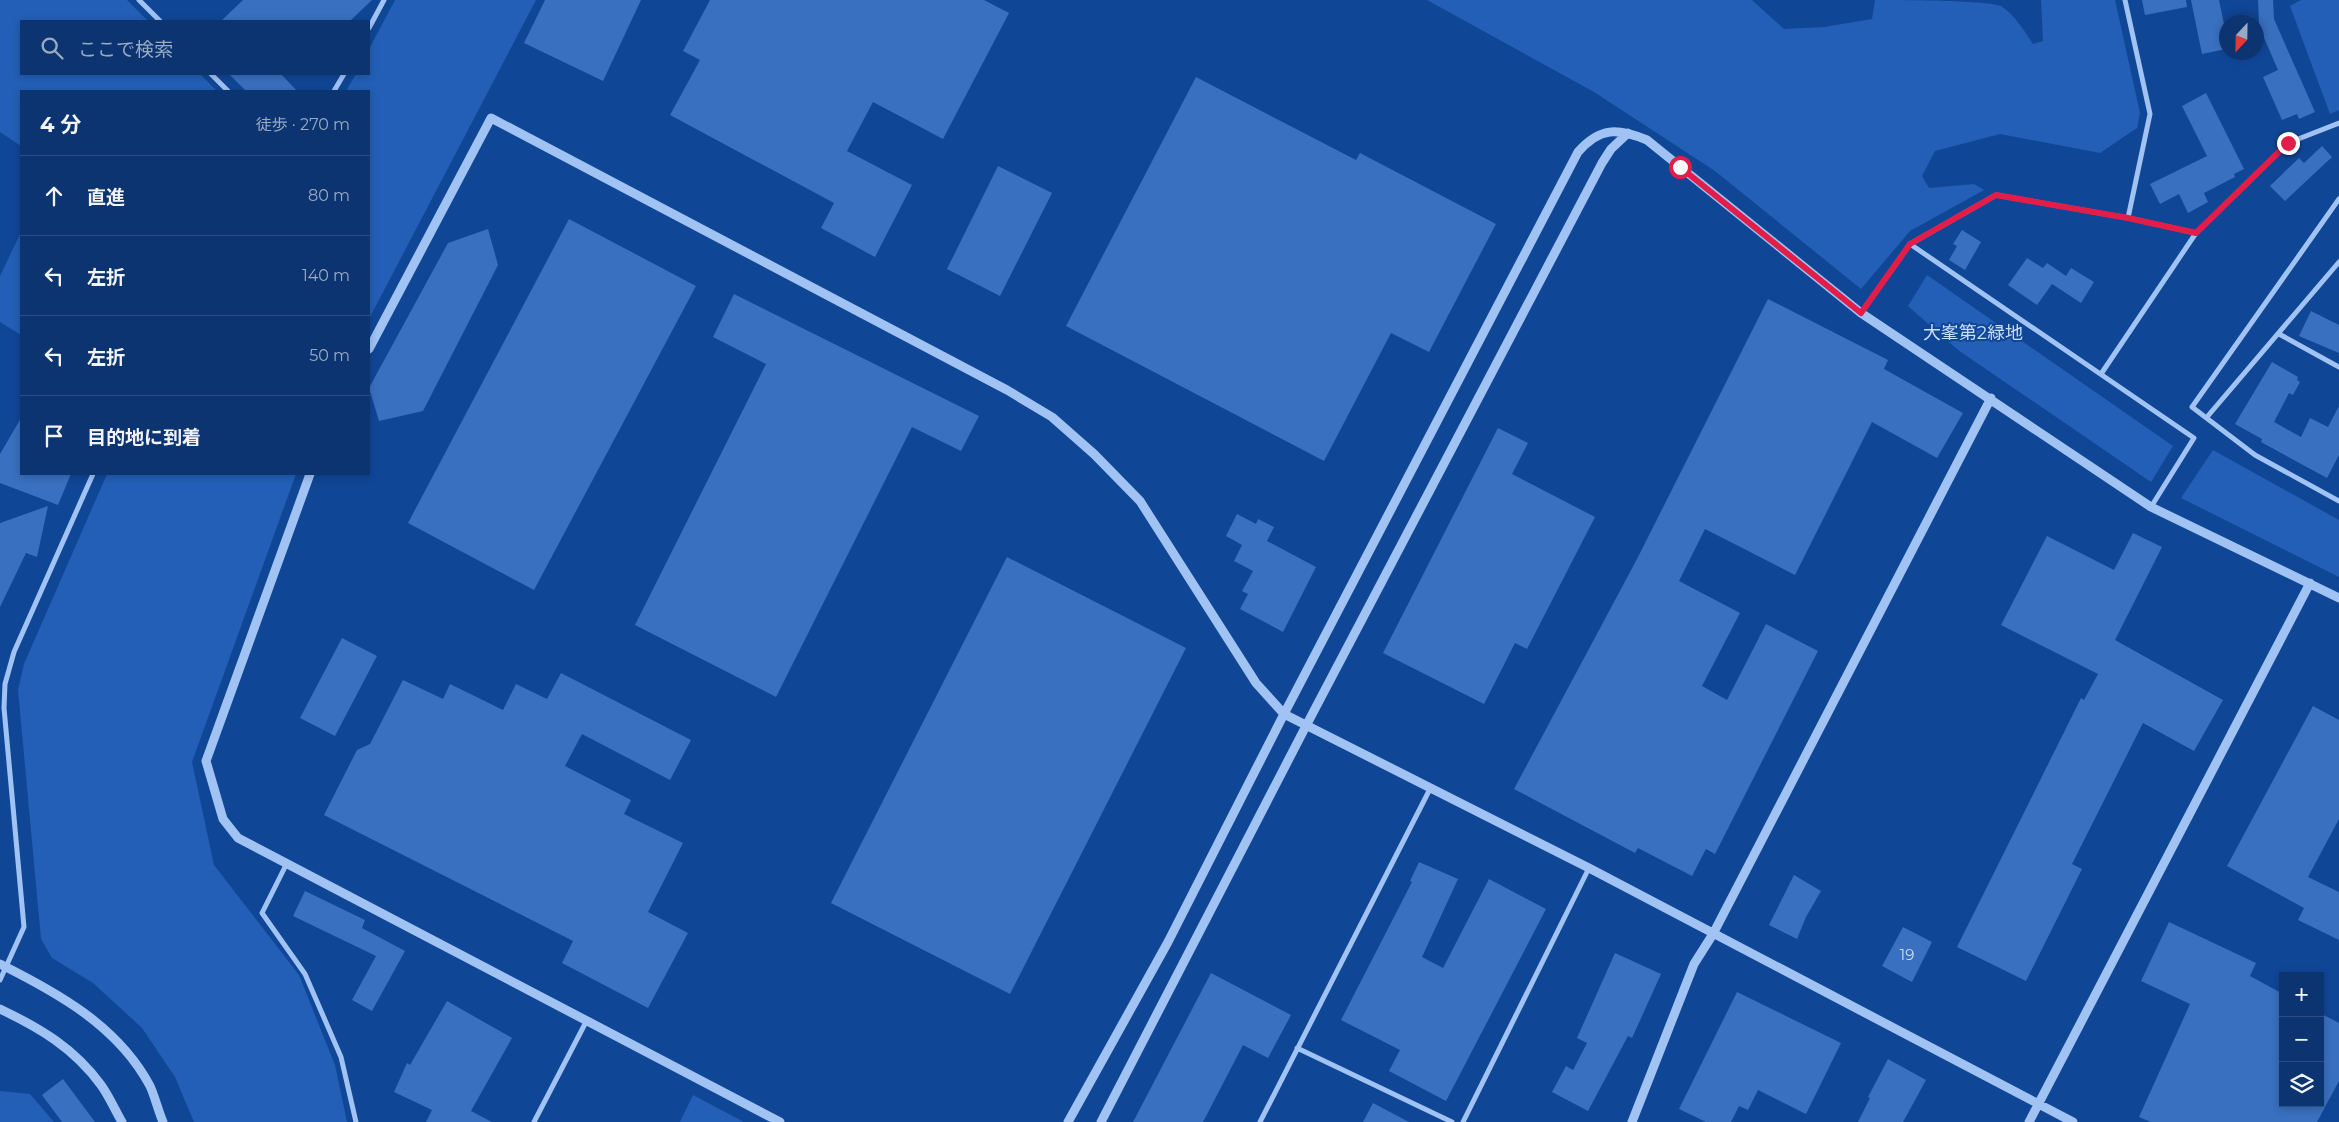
<!DOCTYPE html>
<html lang="ja">
<meta charset="utf-8">
<style>
body{margin:0;font-family:Montserrat,"Noto Sans JP",sans-serif;background:#153c75;color:#f1f3f6}
.controls{position:absolute;right:15px;bottom:15px;display:grid;overflow:hidden;border-radius:0px;box-shadow:0 2px 8px #0003}
.controls button{width:45px;height:45px;display:grid;place-items:center;padding:0;border:0;border-bottom:1px solid #2c4f83;background:#0c3470;color:#f1f3f6;font:25px sans-serif}
.compass{position:absolute;left:2219px;top:15px;width:45px;height:45px;border-radius:50%;background:#0c3470;box-shadow:0 2px 8px #0003;rotate:202deg}
.stop{position:absolute;width:15px;height:15px;margin:-11px;border:4px solid #e11d48;border-radius:50%;background:#fff}
.stop.end{background:#e11d48;border-color:#fff;box-shadow:0 1px 5px #0008}
.list{margin:0;padding:0;list-style:none}
h2{display:flex;justify-content:space-between;align-items:center;height:65px;margin:0;padding:0 20px;font-size:21px}
h2 small{font-size:16px;font-weight:400;color:#9aaac3}
.list li{display:grid;grid-template-columns:32px 1fr auto;gap:15px;align-items:center;box-sizing:border-box;height:80px;padding:0 20px;border-top:1px solid #2c4f83}
.list b{display:block;font-size:19px;white-space:nowrap}
.list em{font-size:16px;font-style:normal;color:#9aaac3}
.icon{flex:none;width:28px;height:28px;fill:none;stroke:currentColor;stroke-width:2;stroke-linecap:round;stroke-linejoin:round}
.map{position:relative;flex:none;width:2339px;height:1122px;overflow:hidden}
.search{position:absolute;background:#0c3470;box-shadow:0 2px 8px #0003;left:20px;top:20px;width:350px;height:55px;display:flex;align-items:center;gap:12px;box-sizing:border-box;padding:0 18px;border-radius:0px;color:#9aaac3;font-size:19px}
.panel{position:absolute;background:#0c3470;box-shadow:0 2px 8px #0003;left:20px;top:90px;width:350px;height:385px;border-radius:0px}
.map>svg:first-child{display:block}
.green{fill:#235fb6}
.building{fill:#3970bf}
.lines{fill:none;stroke-linecap:round;stroke-linejoin:round}
.minor{stroke:#a0c3f4;stroke-width:5}
.tertiary{stroke:#a0c3f4;stroke-width:9}
.route{stroke:#e11d48;stroke-width:6}
.labels{text-anchor:middle;dominant-baseline:central;stroke-width:4;stroke-linejoin:round;paint-order:stroke}
.number-label{font-size:15px;fill:#cedbef}
.park-label{font-size:18px;fill:#c8defe;stroke:#104696}
</style>
<div class="map">
<svg width="2339" height="1122" viewBox="0 0 2339 1122">
<rect width="100%" height="100%" fill="#104696"/>
<path class="green" d="M0 0H127L148 21H21V74H200L217 91H21V146L0 132Z
M395 0H536L369 319V91H346L356 74H369V49Z
M1427 0H1752L1784 29 1824 27 1872 19 1875 0C1902 0 1981 0 2001 6 2015 15 2025 32 2033 44L2043 41 2041 0H2115L2140 113 2137 128 2100 153 2000 134 1935 151 1922 176 1929 188 1974 184 1984 190 1910 231 1861 289 1715 171 1594 92Z
M2301 0H2339V110L2330 114 2290 6Z
M21 232V335L0 322V276Z
M1927 275 2173 446 2151 482 1958 350 1908 306Z
M2213 450 2339 520V577L2181 498Z
M107 474H296L192 762 214 865 299 975 335 1065 347 1122H194L175 1077 142 1028 93 983 52 958 41 939 18 690 24 664Z
M0 1091 30 1094 54 1122H0Z
M693 1095 744 1122H680Z"/>
<path class="building" d="M243 0H372L350 21H221Z
M545 0H641L603 81 524 43Z
M710 0H984L1009 13 943 139 873 102 847 151 912 185 875 257 821 228 834 203 670 115 700 60 683 51Z
M2142 0H2186L2187 7 2145 15Z
M2191 0H2219L2226 34V49L2202 54Z
M2258 0H2273L2274 19 2315 112 2299 119 2297 114 2282 120 2263 77 2278 70 2259 26Z
M229 74H281L297 91H246Z
M1196 77 1356 160 1360 153 1496 224 1429 352 1391 333 1324 461 1066 326Z
M2206 93 2244 169 2234 174 2235 177 2204 193 2208 202 2188 213 2179 194 2160 204 2150 184 2207 156 2182 106Z
M2322 146 2332 157 2285 201 2270 186 2299 158 2304 163Z
M998 166 1052 193 1000 296 947 269Z
M569 219 696 286 534 590 408 523Z
M488 229 498 265 423 411 379 421 369 388 448 243Z
M1962 230 1981 242 1965 270 1949 260 1957 246 1953 244Z
M2027 258 2043 268 2047 263 2066 276 2071 268 2094 282 2081 303 2052 284 2037 305 2008 285Z
M734 294 979 416 961 451 912 427 776 697 635 625 766 364 713 337Z
M1768 299 1888 360 1884 369 1963 413 1937 458 1872 422 1795 575 1705 529 1679 581 1740 613 1702 686 1727 700 1766 624 1818 651 1715 854 1706 849 1692 876 1638 848 1635 853 1514 789 1637 559Z
M2311 311 2339 325V353L2299 336Z
M2272 362 2298 377 2297 380 2300 382 2293 395 2289 393 2274 422 2301 437 2310 418 2328 427 2339 406V455L2327 478 2261 442 2262 439 2235 424Z
M21 418V474H71L58 505 0 483V454Z
M1498 428 1528 443 1512 474 1595 517 1527 649 1515 643 1484 704 1383 653Z
M48 506 37 557 26 553 0 607V523Z
M1237 514 1256 524 1258 519 1274 527 1267 541 1316 567 1283 632 1240 609 1248 594 1242 591 1253 571 1234 561 1242 545 1226 536Z
M2133 533 2162 547 2115 640 2223 700 2194 751 2143 723 2072 864 2082 869 2026 981 1957 947 2081 698 2084 700 2098 674 2001 625 2047 536 2114 570Z
M1007 557 1186 648 1010 994 831 903Z
M342 638 377 656 335 736 300 718Z
M561 673 691 740 670 780 582 734 565 766 631 800 624 814 683 843 648 912 688 933 648 1008 562 963 573 941 324 815 357 750 370 744 403 680 443 699 450 684 503 710 516 684 547 699Z
M2313 706 2339 720V819L2308 877 2339 892V940L2298 920 2304 908 2227 866Z
M1419 862 1458 879 1422 957 1443 968 1489 879 1546 909 1446 1101 1389 1071 1400 1050 1341 1020 1412 882 1410 881Z
M1794 875 1821 891 1806 917 1797 939 1769 925Z
M305 891 365 920 362 928 405 951 372 1011 352 1000 376 956 293 916Z
M2169 922 2256 963 2250 976 2283 994V1103H2320V1013L2339 1023V1081L2317 1122H2151L2139 1117 2190 1004 2141 981Z
M1903 927 1932 942 1912 982 1882 966Z
M1615 953 1661 974 1632 1038 1628 1036 1588 1111 1552 1092 1566 1066 1573 1070 1587 1043 1577 1038Z
M1211 973 1291 1015 1268 1058 1243 1045 1203 1122H1133Z
M1737 992 1841 1043 1806 1114 1758 1090 1748 1110 1739 1106 1731 1122H1706L1679 1109Z
M447 1001 512 1038 471 1111 492 1122H426L432 1110 394 1092 407 1063 410 1065Z
M1888 1059 1926 1080 1903 1122H1858L1870 1098 1868 1097Z
M63 1079 95 1122H62L42 1095Z
M1373 1103 1409 1122H1363Z"/>
<g class="lines">
<path class="minor" d="M139 0 160 21
M2125 0 2150 114 2128 218
M369 28 384 0
M211 74 228 91
M334 91 344 74
M2339 199 2192 407 2255 455 2339 501
M1910 244 2194 438 2151 507
M1861 313 1910 244 1996 195 2128 218 2196 233 2288 143 2339 123
M2279 334 2339 367
M2101 374 2196 233
M2207 417 2339 262
M287 863 262 913 305 974 341 1057 356 1122
M0 980 24 927 4 708 5 684 14 652 93 474
M1297 1048 1452 1122
M534 1122 587 1020
M1260 1122 1431 787
M1463 1122 1589 868"/>
<path class="tertiary" d="M369 349 491 118 1007 390 1052 417 1094 454 1140 501 1256 683 1284 714 1589 868 2073 1122
M310 474 206 761 223 819 238 838 780 1122
M0 964C58 993 118 1026 150 1086 155 1097 158 1110 163 1122
M0 1009C40 1028 74 1048 101 1085 109 1096 115 1110 122 1122
M1068 1122 1168 942 1284 714 1578 152C1600 127 1617 128 1647 140L1861 313 2151 507 2339 598
M1101 1122 1307 724 1602 163 1611 149 1628 133
M1632 1122 1694 964 1713 934 1991 398
M2029 1122 2310 583"/>
</g>
<g class="lines">
<path class="route" d="M1680 167 1861 313 1910 244 1996 195 2128 218 2196 233 2288 143"/>
</g>
<g class="labels">
<g class="number-label">
<text x="1907" y="954">19</text>
</g>
<g class="park-label">
<text x="1973" y="333">大峯第2緑地</text>
</g>
</g>
</svg>
<div class="controls">
<button>+</button>
<button>−</button>
<button><svg class="icon" aria-label="layers" viewBox="0 0 24 24"><path d="M12 4l9 5-9 5-9-5zM3 14l9 5 9-5"/></svg></button>
</div>
<svg class="compass" viewBox="-18 -18 36 36"><path d="M0-13l5 13h-10z" fill="#e53935"/><path d="M0 13l5-13h-10z" fill="#9aaac3"/></svg>
<div class="stop" style="left:1680px;top:167px"></div>
<div class="stop end" style="left:2288px;top:143px"></div>
<div class="search"><svg class="icon" aria-label="search" viewBox="0 0 24 24"><circle cx="10" cy="10" r="6"/><path d="M15 15l6 6"/></svg>ここで検索</div>
<section class="panel">
<h2>4 分<small>徒歩 · 270 m</small></h2>
<ul class="list">
<li><svg class="icon" aria-label="ahead" viewBox="0 0 24 24"><path d="M12 20V5M6 11l6-6 6 6"/></svg><div><b>直進</b></div><em>80 m</em></li>
<li><svg class="icon" aria-label="left" viewBox="0 0 24 24"><path d="M17 20v-9H6M10 6l-5 5 5 5"/></svg><div><b>左折</b></div><em>140 m</em></li>
<li><svg class="icon" aria-label="left" viewBox="0 0 24 24"><path d="M17 20v-9H6M10 6l-5 5 5 5"/></svg><div><b>左折</b></div><em>50 m</em></li>
<li><svg class="icon" aria-label="arrive" viewBox="0 0 24 24"><path d="M6 21V4h12l-3 4 3 4H6"/></svg><div><b>目的地に到着</b></div></li>
</ul>
</section>
</div>
